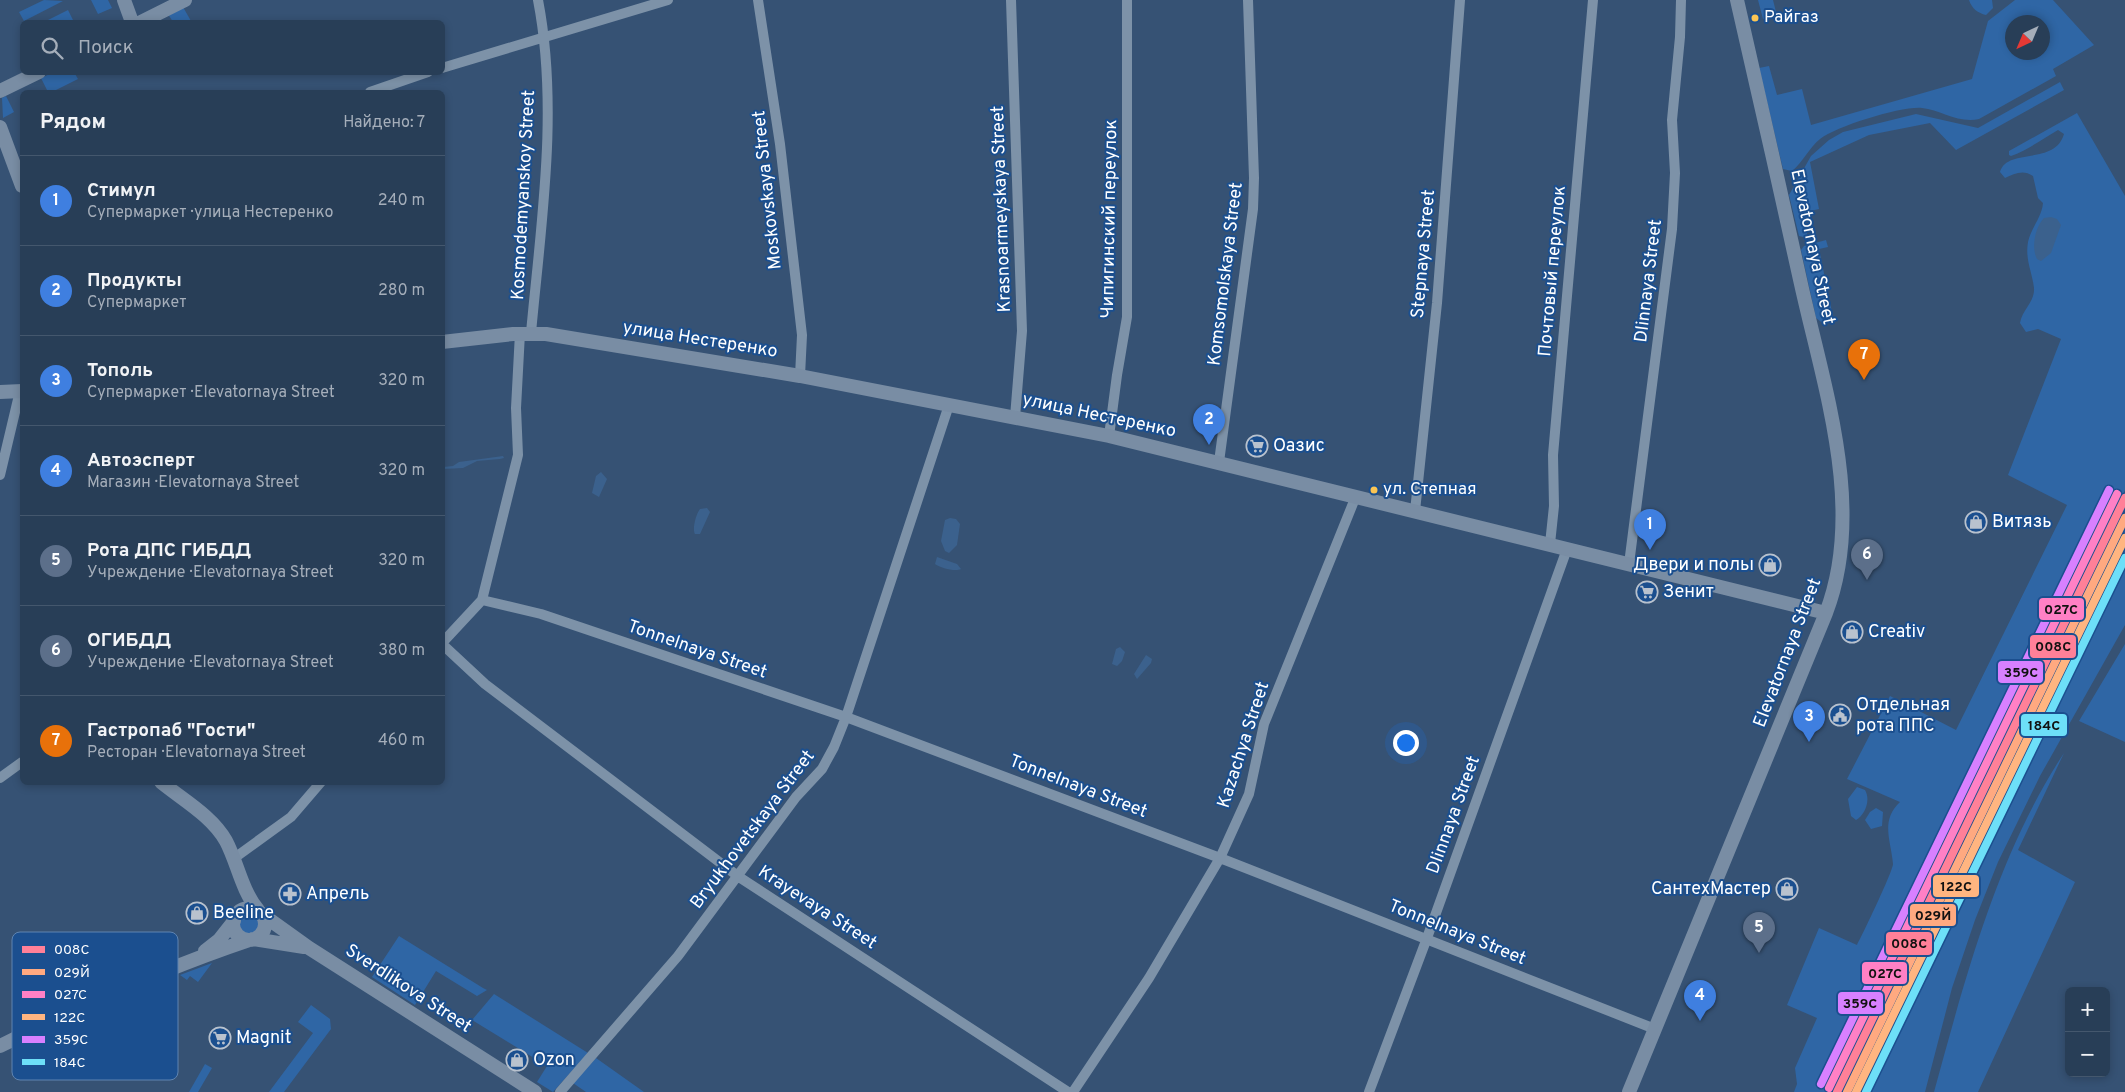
<!DOCTYPE html>
<html lang="ru">
<meta charset="utf-8">
<style>
body{margin:0;font-family:Overpass,sans-serif;background:#30455d;color:#f1f3f6}
.controls{position:absolute;right:15px;bottom:15px;display:grid;overflow:hidden;border-radius:8px;box-shadow:0 2px 8px #0003}
.controls button{width:45px;height:45px;display:grid;place-items:center;padding:0;border:0;border-bottom:1px solid #44576d;background:#283e57;color:#f1f3f6;font:25px sans-serif}
.compass{position:absolute;left:2005px;top:15px;width:45px;height:45px;border-radius:50%;background:#283e57;box-shadow:0 2px 8px #0003;rotate:224deg}
.you{position:absolute;left:1405px;top:742px;width:18px;height:18px;margin:-12px;border:4px solid #fff;border-radius:50%;background:#1a73e8;box-shadow:0 0 0 8px #1a73e833}
.badge{display:grid;place-items:center;width:32px;height:32px;border-radius:50%;background:#b9c2ce;color:#fff;font-size:16px;font-weight:700}
.pin{position:absolute;translate:-50% -41px;filter:drop-shadow(0 1px 2px #0008)}
.pin::after{content:'';position:absolute;top:26px;width:18px;height:15px;background:inherit;clip-path:polygon(0 0,100% 0,50% 100%)}
.list{margin:0;padding:0;list-style:none}
h2{display:flex;justify-content:space-between;align-items:center;height:65px;margin:0;padding:0 20px;font-size:21px}
h2 small{font-size:16px;font-weight:400;color:#a5aeba}
.list li{display:grid;grid-template-columns:32px 1fr auto;gap:15px;align-items:center;box-sizing:border-box;height:90px;padding:0 20px;border-top:1px solid #44576d}
.list b{display:block;font-size:19px;white-space:nowrap}
.list p{margin:0;font-size:16px;white-space:nowrap;color:#a5aeba}
.list em{font-size:16px;font-style:normal;color:#a5aeba}
.icon{flex:none;width:28px;height:28px;fill:none;stroke:currentColor;stroke-width:2;stroke-linecap:round;stroke-linejoin:round}
.map{position:relative;flex:none;width:2125px;height:1092px;overflow:hidden}
.search{position:absolute;background:#283e57;box-shadow:0 2px 8px #0003;left:20px;top:20px;width:425px;height:55px;display:flex;align-items:center;gap:12px;box-sizing:border-box;padding:0 18px;border-radius:8px;color:#a5aeba;font-size:19px}
.panel{position:absolute;background:#283e57;box-shadow:0 2px 8px #0003;left:20px;top:90px;width:425px;height:695px;border-radius:8px}
.map>svg:first-child{display:block}
.green{fill:#2f66a5;fill-rule:evenodd}
.water{fill:#3b618d}
.lines{fill:none;stroke-linecap:round;stroke-linejoin:round}
.street{stroke:#7d92a8;stroke-width:10}
.secondary{stroke:#798da4;stroke-width:14}
.rail-1-casing{stroke:#1b4f8f;stroke-width:11}
.rail-2-casing{stroke:#1b4f8f;stroke-width:11}
.rail-3-casing{stroke:#1b4f8f;stroke-width:11}
.rail-4-casing{stroke:#1b4f8f;stroke-width:11}
.rail-5-casing{stroke:#1b4f8f;stroke-width:11}
.rail-6-casing{stroke:#1b4f8f;stroke-width:11}
.rail-1{stroke:#ff8098;stroke-width:8}
.rail-2{stroke:#ffa980;stroke-width:8}
.rail-3{stroke:#ff80c5;stroke-width:8}
.rail-4{stroke:#ffb580;stroke-width:8}
.rail-5{stroke:#d880ff;stroke-width:8}
.rail-6{stroke:#6ddff8;stroke-width:8}
.bus-dot{fill:#fcc553;stroke:#1b4f8f;stroke-width:2}
.labels{text-anchor:middle;dominant-baseline:central;stroke-width:4;stroke-linejoin:round;paint-order:stroke}
.bus-label{font-size:17px;fill:#fff;stroke:#1b4f8f;text-anchor:start}
.street-label{font-size:18px;fill:#fff;stroke:#1b4f8f}
.poi-label{font-size:18px;fill:#fff;stroke:#1b4f8f;text-anchor:start}
.key{fill:#1b4f8f;stroke:#5f84b1;stroke-width:1}
.key-label{font-size:14px;fill:#fff}
.line-badge{stroke:#1b4f8f;stroke-width:2}
.pale-badge-label{font-size:14px;text-anchor:middle;font-weight:bold;fill:#111}
</style>
<div class="map">
<svg width="2125" height="1092" viewBox="0 0 2125 1092">
<rect width="100%" height="100%" fill="#365274"/>
<path class="green" d="M44 0 63 1 24 21 19 12Z
M91 0H108L112 8 98 14Z
M1758 0H1773L1777 16 1763 19Z
M1969 0H1992L1993 8 1986 15C1978 13 1972 9 1969 0Z
M2015 0H2053L2094 45 2053 69 2056 76 1979 119C1959 124 1941 110 1922 108 1902 106 1837 126 1820 139 1809 148 1803 162 1792 171L1783 169 1759 68 1769 66 1777 95 1802 89 1811 125 1972 79 1988 21ZM2012 22H2042V52H2012Z
M183 7 191 21 173 22 168 14Z
M68 10 74 22H44Z
M74 72 78 79 52 92H48L41 78 52 73Z
M2060 82 2064 90 1956 150 1930 123 1869 135 1810 162 1819 209 1802 213 1808 238 1799 236 1789 195 1811 156 1829 140 1843 132 1916 114 1978 128Z
M6 96 14 112 3 118 2 98Z
M2077 113 2125 196V490L1831 1092H1794L1797 1084 1795 1068 1817 1018 1787 1005 1819 928 1857 945C1863 934 1893 871 1893 864 1891 840 1880 821 1900 802L1847 779 1890 696 1956 730 2067 505 2008 475 2061 339 2038 329 2026 332 2020 323C2022 310 2035 302 2034 288 2032 271 2025 260 2028 242 2031 228 2042 217 2043 203L2038 198 2033 176C2023 169 2014 174 2005 178L2000 172C2007 147 2055 166 2064 134L2058 130C2042 139 2028 150 2011 156L2009 155V151Z
M1826 240 1828 247 1819 249 1834 322 1824 324 1816 318 1801 250 1804 246Z
M2125 527V625L2040 776 1998 862 1975 920 1952 988 1925 1092H1848Z
M2125 644V742L2079 721Z
M2064 753 2018 850 2075 882 1978 1092H1934C1966 976 1997 855 2064 753Z
M1857 787 1865 790C1871 800 1865 815 1856 820L1851 816 1848 799Z
M1876 808 1883 812 1882 826 1871 829 1865 820 1870 812Z
M237 924a12 12 0 1 1 24 0a12 12 0 1 1-24 0Z
M399 936 483 988 487 990 477 996 436 971 415 1005 372 977Z
M212 963 198 982 190 976 187 980 180 975Z
M494 994 588 1053 553 1092 537 1082 547 1066 472 1020Z
M311 1005 330 1019 331 1029 284 1092H269L313 1033 298 1022Z
M596 1058 644 1092H586L573 1083Z
M205 1064 212 1068 198 1092H189Z"/>
<path class="water" d="M2051 217 2057 219 2061 225 2051 253 2041 261 2037 259C2031 248 2035 227 2044 218Z
M503 456 504 458 500 459 477 461 463 468 443 469V467L453 466 459 462Z
M601 472 607 479 599 497 592 493 596 476Z
M707 508 710 512 700 534H695C692 529 696 514 700 509Z
M950 518 956 519 960 524 957 545 949 553 945 551 941 541 945 520Z
M937 557 957 564 961 569C955 572 941 568 935 564Z
M1120 647 1125 652 1122 661 1117 666 1112 664 1116 649Z
M1146 655 1152 659 1151 663 1137 679 1134 674Z"/>
<g class="lines">
<path class="street" d="M758 0 780 144 802 335 800 376
M1011 0 1022 331 1015 417
M442 68 668 0
M370 92 428 72
M531 333C541 223 559 109 538 0
M1109 436 1117 375 1127 317V0
M1219 462 1253 209 1254 178 1248 0
M0 475 20 391
M1415 511 1437 303 1460 0
M1550 544 1554 506 1553 455 1593 0
M1629 564 1672 229 1675 173 1672 120 1680 37 1681 0
M482 600 541 614 846 717 1220 858 1655 1029
M442 643 482 600 518 455 516 408 520 333
M442 644 485 684 739 877 1068 1092
M0 778 22 762
M233 859 291 817 321 782
M560 1092 678 956 796 797 822 769 834 747 846 717 949 405
M1073 1092 1149 978 1220 858 1249 794 1264 724 1356 496
M1369 1092 1427 938 1567 549"/>
<path class="secondary" d="M124 0 132 22
M141 22 185 0
M0 91 39 72
M0 127 22 186
M442 342 513 334H546L800 376 1109 436 1826 613
M0 392 22 391
M161 782C183 800 212 816 226 841 238 864 241 889 258 910
M233 924a16 16 0 1 1 32 0a16 16 0 1 1-32 0Z
M263 915 309 948 535 1092
M253 939 304 947
M205 951 219 940 234 921
M0 1046C82 1005 163 969 249 940
M1629 1092 1826 613C1866 509 1824 388 1801 284 1780 189 1759 95 1737 0"/>
<g class="rail-1-casing">
<path id="rail-1" d="M1837 1092 2125 498"/>
</g>
<g class="rail-2-casing">
<path id="rail-2" d="M1847 1092 2125 518"/>
</g>
<g class="rail-3-casing">
<path id="rail-3" d="M1829 1088 2117 494"/>
</g>
<g class="rail-4-casing">
<path id="rail-4" d="M1856 1092 2125 538"/>
</g>
<g class="rail-5-casing">
<path id="rail-5" d="M1821 1084 2109 490"/>
</g>
<g class="rail-6-casing">
<path id="rail-6" d="M1866 1092 2125 558"/>
</g>
<use href="#rail-1" class="rail-1"/>
<use href="#rail-2" class="rail-2"/>
<use href="#rail-3" class="rail-3"/>
<use href="#rail-4" class="rail-4"/>
<use href="#rail-5" class="rail-5"/>
<use href="#rail-6" class="rail-6"/>
</g>
<defs>
<g id="supermarket-ring" transform="scale(1.125)"><circle r="9.5" fill="#1b4f8f" stroke="#b9c2ce" stroke-width="1.5"/><path d="M-6-5.5h2.5l.6 2H6L4.5 2H-2.5L-4.4-4H-6ZM-1.5 3.2a1.3 1.3 0 1 0 .1 0ZM3 3.2a1.3 1.3 0 1 0 .1 0Z" fill="#b9c2ce"/></g>
<g id="shop-ring" transform="scale(1.125)"><circle r="9.5" fill="#1b4f8f" stroke="#b9c2ce" stroke-width="1.5"/><path d="M-5-2.5h2.3a2.7 3.5 0 0 1 5.4 0H5L5.5 6h-11ZM-1.5-2.5h3a1.5 2.3 0 0 0-3 0Z" fill="#b9c2ce"/></g>
<g id="civic-ring" transform="scale(1.125)"><circle r="9.5" fill="#1b4f8f" stroke="#b9c2ce" stroke-width="1.5"/><path d="M-.6-6.5H3V-4.5H.6V-3L4-1V1h2V6H-6V1h2V-1L-.6-3ZM-1.2 2.5V6h2.4V2.5Z" fill="#b9c2ce"/></g>
<g id="pharmacy-ring" transform="scale(1.125)"><circle r="9.5" fill="#1b4f8f" stroke="#b9c2ce" stroke-width="1.5"/><path d="M-2-6h4v4h4v4h-4v4h-4v-4h-4v-4h4Z" fill="#b9c2ce"/></g>
</defs>
<g fill-rule="evenodd">
<use href="#supermarket-ring" x="1257" y="446"/>
<use href="#shop-ring" x="1976" y="522"/>
<use href="#shop-ring" x="1770" y="565"/>
<use href="#supermarket-ring" x="1647" y="592"/>
<use href="#shop-ring" x="1852" y="632"/>
<use href="#civic-ring" x="1840" y="715"/>
<use href="#shop-ring" x="1787" y="889"/>
<use href="#pharmacy-ring" x="290" y="894"/>
<use href="#shop-ring" x="197" y="913"/>
<use href="#supermarket-ring" x="220" y="1038"/>
<use href="#shop-ring" x="517" y="1060"/>
</g>
<g class="bus-dot">
<circle cx="1755" cy="18" r="4.5"/>
<circle cx="1374" cy="490" r="4.5"/>
</g>
<g class="labels">
<g class="bus-label">
<text x="1764" y="18">Райгаз</text>
<text x="1383" y="490">ул. Степная</text>
</g>
<g class="street-label">
<text transform="translate(768 190) rotate(-96)">Moskovskaya Street</text>
<text transform="translate(524 195) rotate(-87)">Kosmodemyanskoy Street</text>
<text transform="translate(1002 209) rotate(-92)">Krasnoarmeyskaya Street</text>
<text transform="translate(1110 219) rotate(-89)">Чипигинский переулок</text>
<text transform="translate(1812 247) rotate(78)">Elevatornaya Street</text>
<text transform="translate(1424 254) rotate(-85)">Stepnaya Street</text>
<text transform="translate(1553 271) rotate(-85)">Почтовый переулок</text>
<text transform="translate(1226 274) rotate(-83)">Komsomolskaya Street</text>
<text transform="translate(1649 281) rotate(-83)">Dlinnaya Street</text>
<text transform="translate(700 340) rotate(9)">улица Нестеренко</text>
<text transform="translate(1099 416) rotate(12)">улица Нестеренко</text>
<text transform="translate(697 650) rotate(19)">Tonnelnaya Street</text>
<text transform="translate(1788 653) rotate(-69)">Elevatornaya Street</text>
<text transform="translate(1244 745) rotate(-72)">Kazachya Street</text>
<text transform="translate(1078 787) rotate(21)">Tonnelnaya Street</text>
<text transform="translate(1454 815) rotate(-70)">Dlinnaya Street</text>
<text transform="translate(753 830) rotate(-53)">Bryukhovetskaya Street</text>
<text transform="translate(817 908) rotate(33)">Krayevaya Street</text>
<text transform="translate(1457 933) rotate(22)">Tonnelnaya Street</text>
<text transform="translate(408 989) rotate(33)">Sverdlikova Street</text>
</g>
<g class="poi-label">
<text x="1273" y="446">Оазис</text>
<text x="1992" y="522">Витязь</text>
<text x="1754" y="565" text-anchor="end">Двери и полы</text>
<text x="1663" y="592">Зенит</text>
<text x="1868" y="632">Creativ</text>
<text x="1856" y="705">Отдельная<tspan x="1856" dy="21">рота ППС</tspan></text>
<text x="1771" y="889" text-anchor="end">СантехМастер</text>
<text x="306" y="894">Апрель</text>
<text x="213" y="913">Beeline</text>
<text x="236" y="1038">Magnit</text>
<text x="533" y="1060">Ozon</text>
</g>
</g>
<rect x="12" y="932" width="166" height="148" rx="8" class="key"/>
<rect x="22" y="946" width="23" height="7" fill="#ff8098"/>
<rect x="22" y="969" width="23" height="6" fill="#ffa980"/>
<rect x="22" y="991" width="23" height="7" fill="#ff80c5"/>
<rect x="22" y="1014" width="23" height="6" fill="#ffb580"/>
<rect x="22" y="1036" width="23" height="7" fill="#d880ff"/>
<rect x="22" y="1059" width="23" height="6" fill="#6ddff8"/>
<g class="key-label">
<text x="54" y="954">008С</text>
<text x="54" y="977">029Й</text>
<text x="54" y="999">027С</text>
<text x="54" y="1022">122С</text>
<text x="54" y="1044">359С</text>
<text x="54" y="1067">184С</text>
</g>
<g class="line-badge">
<rect x="2038" y="597" width="47" height="24" rx="5" fill="#ff80c5"/>
<rect x="2029" y="634" width="48" height="25" rx="5" fill="#ff8098"/>
<rect x="1997" y="660" width="47" height="24" rx="5" fill="#d880ff"/>
<rect x="2020" y="713" width="48" height="24" rx="5" fill="#6ddff8"/>
<rect x="1932" y="874" width="48" height="24" rx="5" fill="#ffb580"/>
<rect x="1909" y="903" width="48" height="24" rx="5" fill="#ffa980"/>
<rect x="1885" y="931" width="48" height="25" rx="5" fill="#ff8098"/>
<rect x="1861" y="961" width="47" height="24" rx="5" fill="#ff80c5"/>
<rect x="1837" y="991" width="47" height="24" rx="5" fill="#d880ff"/>
</g>
<g class="pale-badge-label">
<text x="2061" y="614">027С</text>
<text x="2053" y="651">008С</text>
<text x="2021" y="677">359С</text>
<text x="2044" y="730">184С</text>
<text x="1956" y="891">122С</text>
<text x="1933" y="920">029Й</text>
<text x="1909" y="948">008С</text>
<text x="1885" y="978">027С</text>
<text x="1860" y="1008">359С</text>
</g>
</svg>
<div class="controls">
<button>+</button>
<button>−</button>
</div>
<svg class="compass" viewBox="-18 -18 36 36"><path d="M0-13l5 13h-10z" fill="#e53935"/><path d="M0 13l5-13h-10z" fill="#a5aeba"/></svg>
<div class="you"></div>
<div class="pin badge" style="left:1650px;top:550px;background:#3f7fe0">1</div>
<div class="pin badge" style="left:1209px;top:445px;background:#3f7fe0">2</div>
<div class="pin badge" style="left:1809px;top:742px;background:#3f7fe0">3</div>
<div class="pin badge" style="left:1700px;top:1021px;background:#3f7fe0">4</div>
<div class="pin badge" style="left:1759px;top:953px;background:#5c6f8a">5</div>
<div class="pin badge" style="left:1867px;top:580px;background:#5c6f8a">6</div>
<div class="pin badge" style="left:1864px;top:380px;background:#e8710a">7</div>
<div class="search"><svg class="icon" aria-label="search" viewBox="0 0 24 24"><circle cx="10" cy="10" r="6"/><path d="M15 15l6 6"/></svg>Поиск</div>
<section class="panel">
<h2>Рядом<small>Найдено: 7</small></h2>
<ul class="list">
<li><span class="badge" style="background:#3f7fe0">1</span><div><b>Стимул</b><p>Супермаркет · улица Нестеренко</p></div><em>240 m</em></li>
<li><span class="badge" style="background:#3f7fe0">2</span><div><b>Продукты</b><p>Супермаркет</p></div><em>280 m</em></li>
<li><span class="badge" style="background:#3f7fe0">3</span><div><b>Тополь</b><p>Супермаркет · Elevatornaya Street</p></div><em>320 m</em></li>
<li><span class="badge" style="background:#3f7fe0">4</span><div><b>Автоэсперт</b><p>Магазин · Elevatornaya Street</p></div><em>320 m</em></li>
<li><span class="badge" style="background:#5c6f8a">5</span><div><b>Рота ДПС ГИБДД</b><p>Учреждение · Elevatornaya Street</p></div><em>320 m</em></li>
<li><span class="badge" style="background:#5c6f8a">6</span><div><b>ОГИБДД</b><p>Учреждение · Elevatornaya Street</p></div><em>380 m</em></li>
<li><span class="badge" style="background:#e8710a">7</span><div><b>Гастропаб &quot;Гости&quot;</b><p>Ресторан · Elevatornaya Street</p></div><em>460 m</em></li>
</ul>
</section>
</div>
